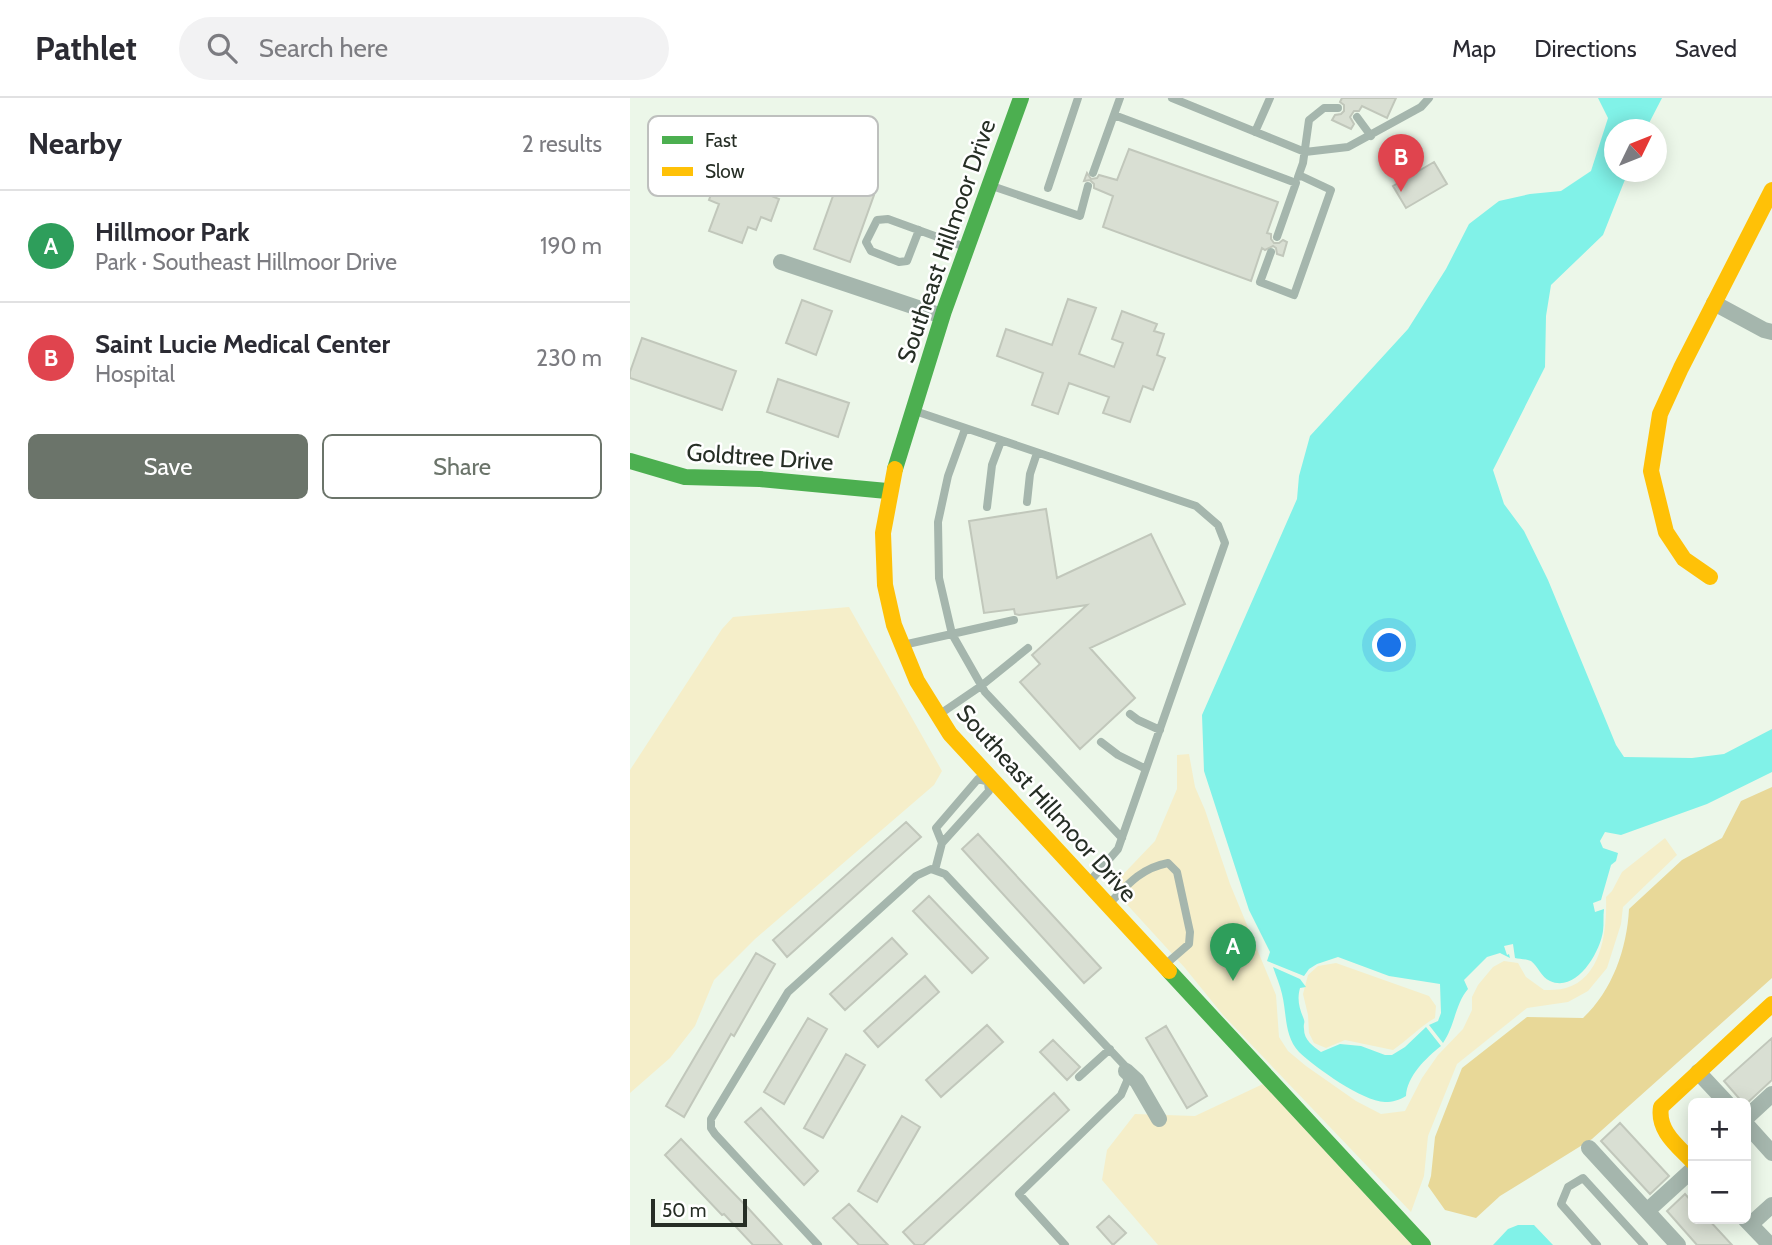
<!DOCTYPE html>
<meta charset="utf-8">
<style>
body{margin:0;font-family:Cabin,sans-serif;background:#f2f2f3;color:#2b2b33}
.controls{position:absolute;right:21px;bottom:21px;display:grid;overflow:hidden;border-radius:10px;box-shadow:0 4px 18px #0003}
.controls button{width:63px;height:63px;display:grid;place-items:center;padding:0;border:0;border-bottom:2px solid #e1e1e2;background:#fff;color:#2b2b33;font:35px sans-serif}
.compass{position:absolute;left:974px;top:21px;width:63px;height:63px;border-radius:50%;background:#fff;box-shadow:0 4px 18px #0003;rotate:47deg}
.scale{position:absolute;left:21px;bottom:18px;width:96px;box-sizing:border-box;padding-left:7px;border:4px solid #262e25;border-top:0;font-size:19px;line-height:24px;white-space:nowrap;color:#262e25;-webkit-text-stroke:5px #fff;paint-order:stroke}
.you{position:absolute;left:760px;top:548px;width:24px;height:24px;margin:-18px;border:5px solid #fff;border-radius:50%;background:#1a73e8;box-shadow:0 0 0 10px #1a73e833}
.badge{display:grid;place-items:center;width:46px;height:46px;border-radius:50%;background:#6b746a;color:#fff;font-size:23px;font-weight:700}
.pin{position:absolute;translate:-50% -58px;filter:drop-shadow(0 2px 4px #0008)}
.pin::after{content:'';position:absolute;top:37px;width:24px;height:21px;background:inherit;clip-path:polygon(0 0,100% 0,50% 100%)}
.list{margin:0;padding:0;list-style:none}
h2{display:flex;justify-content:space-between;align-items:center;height:91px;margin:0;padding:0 28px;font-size:30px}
h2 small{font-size:23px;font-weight:400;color:#7c7c81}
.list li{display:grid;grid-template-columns:46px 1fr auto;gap:21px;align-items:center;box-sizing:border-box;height:112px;padding:0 28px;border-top:2px solid #e1e1e2}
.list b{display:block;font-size:26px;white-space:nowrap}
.list p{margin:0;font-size:23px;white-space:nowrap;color:#7c7c81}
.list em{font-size:23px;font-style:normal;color:#7c7c81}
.actions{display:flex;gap:14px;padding:21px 28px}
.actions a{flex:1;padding:16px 0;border:2px solid #6b746a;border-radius:10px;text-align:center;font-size:24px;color:#6b746a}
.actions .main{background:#6b746a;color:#fff}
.icon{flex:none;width:38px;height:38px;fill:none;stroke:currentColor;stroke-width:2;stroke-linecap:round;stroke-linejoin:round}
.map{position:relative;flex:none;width:1142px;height:1147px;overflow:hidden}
header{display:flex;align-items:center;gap:42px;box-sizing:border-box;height:98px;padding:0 35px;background:#fff;border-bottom:2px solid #e1e1e2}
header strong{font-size:33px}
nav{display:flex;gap:38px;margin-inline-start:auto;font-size:24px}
.search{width:490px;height:63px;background:#f2f2f3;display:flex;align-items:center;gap:18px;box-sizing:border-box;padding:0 24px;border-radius:38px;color:#7c7c81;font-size:26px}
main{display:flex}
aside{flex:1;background:#fff}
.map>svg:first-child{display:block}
.green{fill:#f5eec9}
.forest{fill:#e8d898}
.water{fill:#81f2e8}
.building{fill:#d9dfd3;stroke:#c1c7bb;stroke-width:2}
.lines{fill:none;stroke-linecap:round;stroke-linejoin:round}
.lane{stroke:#a5b6ad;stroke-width:8}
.street{stroke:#a5b6ad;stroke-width:16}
.fast{stroke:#4caf50;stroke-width:16}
.slow{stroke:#ffc107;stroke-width:16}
.labels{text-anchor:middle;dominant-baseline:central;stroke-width:5;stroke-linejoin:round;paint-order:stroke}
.street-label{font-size:24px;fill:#262e25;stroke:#fff}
.key{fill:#fff;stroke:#bec0be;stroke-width:2}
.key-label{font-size:19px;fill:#262e25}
</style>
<header>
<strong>Pathlet</strong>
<div class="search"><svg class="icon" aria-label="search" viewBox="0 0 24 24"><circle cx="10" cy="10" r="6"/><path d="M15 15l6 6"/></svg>Search here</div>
<nav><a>Map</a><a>Directions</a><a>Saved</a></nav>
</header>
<main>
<aside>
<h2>Nearby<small>2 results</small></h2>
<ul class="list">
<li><span class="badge" style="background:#2e9e5b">A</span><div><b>Hillmoor Park</b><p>Park · Southeast Hillmoor Drive</p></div><em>190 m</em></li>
<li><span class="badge" style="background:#e0444e">B</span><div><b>Saint Lucie Medical Center</b><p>Hospital</p></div><em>230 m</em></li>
</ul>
<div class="actions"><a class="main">Save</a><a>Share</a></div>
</aside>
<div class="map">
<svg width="1142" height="1147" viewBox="0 0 1142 1147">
<rect width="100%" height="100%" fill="#ecf7e9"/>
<path class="green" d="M219 509 312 673 304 687 125 841 84 882 65 928 40 960 0 995V672L92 531 103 519Z
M559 656 565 689 575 712 600 786 646 897 649 939 658 953 676 968 726 1003 751 1016 775 1013 792 980 808 957 833 931 842 912V899L848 887 863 869 874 863 888 865 896 879 914 892C921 892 929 892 936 890 973 879 977 830 976 799L982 793 992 774 1035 740 1047 757 993 809 991 826 977 870 958 893 938 904 897 910 827 966 798 1038 794 1078 781 1114 593 917 555 870 481 789 525 743 547 691V657Z
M706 865 799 898 806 908 805 920C789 929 778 942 763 952L715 942 696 950 684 945 679 935 678 917 673 896 678 877 688 868Z
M633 986 782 1147H528L472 1082 477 1052 505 1016 565 1018Z"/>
<path class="forest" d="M1142 689V880L962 1041 870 1098 846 1120 815 1112 798 1088 801 1078 805 1039 832 970 897 919 953 920C982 893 997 851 999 811L1052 762 1092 740 1111 703Z"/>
<path class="water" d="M968 0H1032L1016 31 984 32V74H998L973 137 921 187 916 218 915 269 863 372 874 406 894 433 918 482 986 647 994 659 1062 660 1094 656 1142 631V674L1077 706 991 737 975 734 970 743 973 750 988 755 986 763 981 767 971 802 963 805 965 814 974 811C973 818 974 826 973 833 970 855 946 895 920 883 911 879 908 868 901 863 897 861 889 861 885 860L883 846 874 848 877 857 879 856 880 860 870 855 857 859 834 882 838 891C825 906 825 928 813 945L799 927 808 923 811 915 810 886 759 878 708 859 687 866 679 871 674 878 637 863 640 854 619 812 574 673 572 617 667 401 669 378 680 338 778 231 816 171 839 126 869 103 900 96 931 93 961 73 978 20Z
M643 869 670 881 676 889 670 890C667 901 669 909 673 919 676 926 673 924 674 931 674 942 683 948 691 954L710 946 731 948 755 957H762L775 949 796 929 811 948C796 960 777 978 776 998 769 1002 763 1004 755 1004 732 1003 686 970 669 954 654 938 657 916 652 896 650 887 646 878 643 869Z
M888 1127H904L923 1147H863L878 1131Z"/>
<path class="building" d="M712 0H766L757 20 732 8 729 13H724L720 19 724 26 721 31 702 22 705 17 711 16 714 13V7L710 4Z
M100 46 151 65 139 97 149 101 141 123 131 119 126 132 118 129 112 145 79 133 89 106 79 102Z
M499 51 648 104 637 135 641 136V141L644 145H649L653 142 657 144 653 158 647 156 646 150 643 148 635 152 632 150 621 183 473 129 483 98 464 90V86L460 82 454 83 457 75 461 81 467 80 469 77 487 82Z
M804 64 817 86 776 110 763 88Z
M208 84 244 97 220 164 184 151Z
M438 201 466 210 449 256 484 269 493 245 482 241 492 213 527 226 524 233 534 236 527 257 535 260 523 292 513 288 500 324 473 315 479 299 439 285 428 316 402 307 413 275 367 258 376 231 422 247Z
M172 202 202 213 186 257 156 245Z
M12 240 106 273 92 312 0 280V274Z
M148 281 219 305 208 339 137 314Z
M416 411 427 480 521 436 555 506 460 550 505 600 450 651 390 584 410 566 402 557 457 507 389 517 385 516 384 511 354 515 339 423Z
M276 724 291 739 157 859 143 842Z
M348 736 471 870 454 885 332 751Z
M299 798 358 860 342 875 283 813Z
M262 840 277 856 215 912 200 896Z
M126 855 145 866 104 938 101 936 54 1019 36 1008Z
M295 878 309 894 248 949 234 933Z
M178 920 197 931 154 1006 134 994Z
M357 927 373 944 311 999 296 982Z
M536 928 577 998 557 1010 516 940Z
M1142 940V982L1116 1006 1113 1005 1094 983Z
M423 942 450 969 437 982 410 954Z
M216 956 235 967 193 1040 174 1030Z
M424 995 439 1012 293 1147H285L273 1134Z
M131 1010 188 1073 174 1087 115 1024Z
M272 1018 290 1029 247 1104 228 1093Z
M990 1025 1039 1078 1020 1096 971 1043Z
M51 1041 118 1110 152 1147H123L94 1116 92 1117 35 1057Z
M1055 1096 1063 1105V1121H1078L1102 1147H1067L1037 1113Z
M219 1106 258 1147H229L203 1120Z
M479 1118 496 1135 483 1147 467 1129Z"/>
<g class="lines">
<path class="lane" d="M542 0 675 54 718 49 791 9 799 0
M484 17 666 85 647 139
M727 19 741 38
M625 34 640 0
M463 75 490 0
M668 79 673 65 679 22 694 10H708
M362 88 450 118 458 88
M418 90 448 0
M289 132 277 163 269 164 241 153 236 144 247 122 258 121 335 149
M641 154 630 184 664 197 701 92 669 77
M285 313 566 408 588 427 595 445 488 751 460 783
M335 331 318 378 308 424 309 480 322 536 355 594 492 740
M397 404 400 376 407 355
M357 409 362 367 371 343
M273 547 384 522
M310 616 351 588 398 550
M500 616 508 622 530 632
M471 644 488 657 516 671
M312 745 306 730 348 681 356 683
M305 772 312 745 359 693 358 685
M479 806C497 787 511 770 538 765L547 774 560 834 559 846 536 866
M449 979 480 951
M188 1147 85 1036 81 1030V1021L158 894 286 778 301 771 315 776 496 969 497 983 491 997 389 1096 435 1147
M967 1147 931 1106 938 1089 953 1080 1014 1147"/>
<path class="street" d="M151 164 312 218
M1084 205 1134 232 1142 234
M496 973 507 983 529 1021
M1068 974 1097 1005
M1116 1020 1142 996
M1116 1026 1142 1055
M959 1050 1048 1147
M1017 1113 1063 1071
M1115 1121 1140 1147
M1121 1126 1142 1107"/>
<path class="fast" d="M0 363 55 379 130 381 257 393
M265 371 314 213 391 0
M539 873 793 1147"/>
<path class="slow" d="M265 371 253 435 255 487 264 527 287 583 320 636 539 873
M1080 479 1054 461 1036 434 1021 373 1030 316 1051 270 1142 92
M1063 1064C1048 1048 1027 1033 1031 1009L1142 906"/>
</g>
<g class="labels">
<g class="street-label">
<text transform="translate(316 143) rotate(-71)">Southeast Hillmoor Drive</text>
<text transform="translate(130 359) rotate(4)">Goldtree Drive</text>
<text transform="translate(417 705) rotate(48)">Southeast Hillmoor Drive</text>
</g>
</g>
<rect x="18" y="18" width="230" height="80" rx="10" class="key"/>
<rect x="32" y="38" width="31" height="8" fill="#4caf50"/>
<rect x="32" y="69" width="31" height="9" fill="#ffc107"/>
<g class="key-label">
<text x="75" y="49">Fast</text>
<text x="75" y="80">Slow</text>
</g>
</svg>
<div class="controls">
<button>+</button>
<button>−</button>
</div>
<svg class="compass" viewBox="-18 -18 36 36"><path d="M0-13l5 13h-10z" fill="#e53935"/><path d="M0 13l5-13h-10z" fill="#7c7c81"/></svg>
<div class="scale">50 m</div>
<div class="you"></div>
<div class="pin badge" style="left:603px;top:883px;background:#2e9e5b">A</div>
<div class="pin badge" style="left:771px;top:94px;background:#e0444e">B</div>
</div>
</main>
